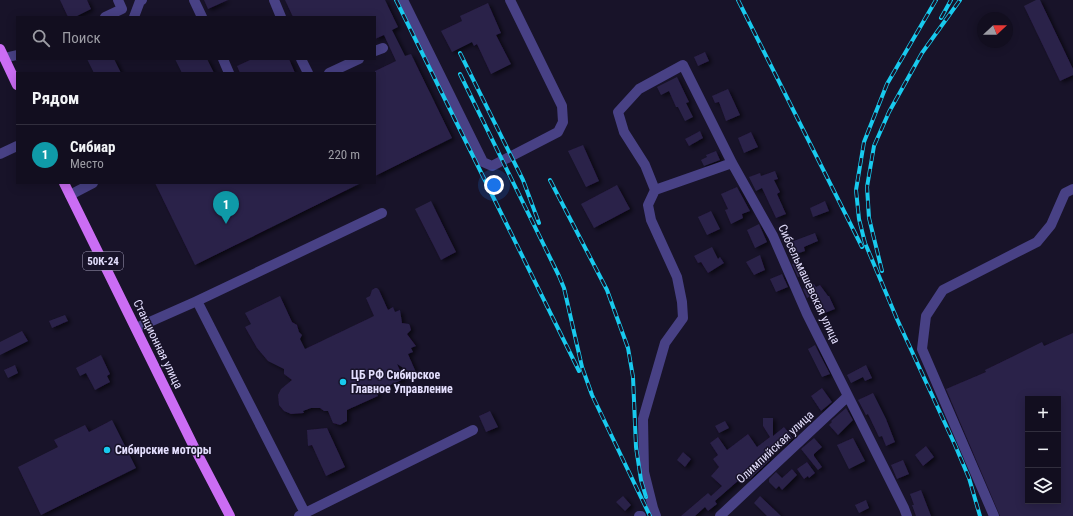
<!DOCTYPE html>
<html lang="ru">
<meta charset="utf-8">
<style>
body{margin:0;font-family:"Roboto Condensed",sans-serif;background:#1b1728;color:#f1f3f6}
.controls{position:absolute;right:12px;bottom:12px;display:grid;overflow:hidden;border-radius:0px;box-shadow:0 2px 10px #0003}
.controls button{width:36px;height:36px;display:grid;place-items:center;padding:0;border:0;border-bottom:1px solid #312e3d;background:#120e1f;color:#f1f3f6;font:20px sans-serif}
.compass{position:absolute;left:977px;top:12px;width:36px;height:36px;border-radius:50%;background:#120e1f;box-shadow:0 2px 10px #0003;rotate:68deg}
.you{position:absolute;left:494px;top:185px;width:14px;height:14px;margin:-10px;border:3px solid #fff;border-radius:50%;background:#1a73e8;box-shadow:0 0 0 6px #1a73e833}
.badge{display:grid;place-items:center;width:26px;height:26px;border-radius:50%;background:#d93025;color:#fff;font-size:13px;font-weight:700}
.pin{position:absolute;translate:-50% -33px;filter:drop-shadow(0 1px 2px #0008)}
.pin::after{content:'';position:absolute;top:21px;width:14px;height:12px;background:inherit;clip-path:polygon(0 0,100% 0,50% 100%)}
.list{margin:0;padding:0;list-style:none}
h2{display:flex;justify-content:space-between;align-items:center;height:52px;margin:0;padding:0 16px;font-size:17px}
h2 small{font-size:13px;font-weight:400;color:#9c9ca4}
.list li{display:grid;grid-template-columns:26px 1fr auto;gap:12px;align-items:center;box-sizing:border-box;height:60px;padding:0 16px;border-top:1px solid #312e3d}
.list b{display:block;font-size:15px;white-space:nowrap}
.list p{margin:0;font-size:13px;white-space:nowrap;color:#9c9ca4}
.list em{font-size:13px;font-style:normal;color:#9c9ca4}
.icon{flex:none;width:22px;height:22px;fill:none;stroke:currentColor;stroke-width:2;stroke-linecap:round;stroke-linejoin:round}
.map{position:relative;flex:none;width:1073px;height:516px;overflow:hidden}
.search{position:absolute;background:#120e1f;box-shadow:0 2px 10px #0003;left:16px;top:16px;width:360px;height:44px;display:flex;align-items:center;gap:10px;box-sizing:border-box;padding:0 14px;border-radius:0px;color:#9c9ca4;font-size:15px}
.panel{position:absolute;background:#120e1f;box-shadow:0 2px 10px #0003;left:16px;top:72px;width:360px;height:112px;border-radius:0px}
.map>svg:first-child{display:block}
.building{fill:#2b2049;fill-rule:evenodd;filter:url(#shadow)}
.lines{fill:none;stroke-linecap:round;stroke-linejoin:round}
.minor{stroke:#484185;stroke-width:10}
.major{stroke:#cb6df4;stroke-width:10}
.rail-casing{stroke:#18caee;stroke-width:4}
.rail{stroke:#181329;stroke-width:2.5;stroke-dasharray:8;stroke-linecap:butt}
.poi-dot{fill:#18caee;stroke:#181329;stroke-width:1.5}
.labels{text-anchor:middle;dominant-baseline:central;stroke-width:3;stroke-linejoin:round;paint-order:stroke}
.shield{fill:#181329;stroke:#a6a1bd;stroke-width:1}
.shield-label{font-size:11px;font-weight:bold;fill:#e3defd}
.street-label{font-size:12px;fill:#e3defd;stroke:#181329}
.poi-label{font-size:12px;font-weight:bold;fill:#e3defd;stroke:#181329;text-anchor:start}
</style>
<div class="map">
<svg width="1073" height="516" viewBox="0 0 1073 516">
<defs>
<filter id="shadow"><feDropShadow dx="3" dy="2" stdDeviation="2" flood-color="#0009"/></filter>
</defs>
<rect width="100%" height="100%" fill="#181329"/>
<path class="building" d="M60 0H87L91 9 75 17H68Z
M204 0H228L208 9Z
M285 0H385L398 27 392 30 405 56 411 54 452 138 375 176V71L396 61 384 35 375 39V17H293Z
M1036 0H1040L1073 69V75L1060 81 1024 6Z
M488 3 501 33 496 35 511 64 491 74 477 44 474 46 472 42 452 52 441 31 462 21 460 16Z
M705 52 709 61 698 66 694 57Z
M87 59H114L121 73H94Z
M175 59H207L214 73H182Z
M252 59H289L295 73H240L237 66Z
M677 77 689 102 686 103 693 117 685 121 678 107H676L669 91 661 95 657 87Z
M728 89 740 115 726 121 719 102 715 103 712 96Z
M700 131 703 138 689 146 685 139Z
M751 132 758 147 744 153 738 138Z
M583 145 599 181 586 187 568 151Z
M716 151 720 160 704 166 701 160 707 157 706 155Z
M775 171 778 179 774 180 780 192 777 194 786 214 776 218 762 188 756 191 749 177 760 173 761 176Z
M155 183H361L195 265Z
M617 185 630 209 594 228 581 204Z
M737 187 750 211 742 214 743 218 731 224 725 210 728 209 721 194Z
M431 201 456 252 441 260 415 209Z
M825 201 829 211 813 217 810 208Z
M711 211 720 229 707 235 698 217Z
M759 224 767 242 755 248 747 230Z
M815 233 818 241 804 247 805 251 796 254 791 242Z
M712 247 718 259 720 257 724 263 708 273 701 262 698 263 694 256Z
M760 255 765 270 754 275 746 262Z
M799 261 805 274 798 277 792 264Z
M782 274 788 287 776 292 770 279Z
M811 284H814L816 287 820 285 828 296H829L835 309 820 315 812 295 807 298 803 289Z
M375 288H377L379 290 388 310 393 307 395 312 400 310 402 323 409 324 410 326 411 330 407 334 416 346 411 348 413 352 408 354 418 377 397 364 404 379 376 391 378 396 347 410V421L340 425 333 423 328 411H324L320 408H311L303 411 304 413 291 414 284 411 279 405 278 395 281 389 292 380 284 374V369L268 361 257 348 245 327 251 324 245 313 280 296 292 322 297 325 299 332 302 335 300 339 305 349 374 316 366 298 370 296 372 290Z
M65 315 68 321 52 328 49 321Z
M22 331 28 341 0 355V342Z
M1073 333V516H1000L946 389 986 372 985 370 1030 348 1042 342 1044 346ZM1028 399H1058V501H1028Z
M815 345 830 374 822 377 808 349Z
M101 355 110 374 107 376 110 382 95 390 86 373 80 376 76 368Z
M15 365 18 373 8 378 4 370Z
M866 365 872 378 865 381 863 377 851 383 847 375Z
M822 388 832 402 821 411 811 396Z
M873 393 886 419 895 442 886 446 882 436 879 437 868 414 866 415 858 400Z
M846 408 853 420 838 435 829 425 832 422 831 421Z
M490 411 498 427 486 432 479 416Z
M763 418H773V436L784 427 793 438 786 445 783 441 766 455 770 460 750 479 746 474 731 487 715 501 717 504 708 511 705 507 695 516H681L708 493 711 496 722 486 711 476 719 467 713 459 718 455 710 443 718 437 727 450 748 434 757 447 770 437 763 426Z
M112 420 136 468 41 515 18 467 58 447 54 440 85 425 89 432Z
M725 421 729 428 719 433 715 426Z
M327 428 345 467 326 476 312 445 308 446 307 430Z
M814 438 822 447 814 454V456L822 467 818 470 801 449Z
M853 438 865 461 849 469 837 445Z
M926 446 934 457 923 466 915 455Z
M683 452 691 459 685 467 677 460Z
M903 460 909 474 897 479 891 465Z
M807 462 815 473 809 478 808 476 804 479 797 469Z
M792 469 797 475 782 490 779 486 776 489 769 482V479L776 472 782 478Z
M921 490 931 516H916L912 505H914L910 494Z
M623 496 631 505 625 511 616 502Z
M760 496 781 516H767L754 503Z
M866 500 869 508 859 513 855 505Z"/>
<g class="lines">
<path class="minor" d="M194 0 202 17
M274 0 281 17
M403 0 483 162 492 166 558 132 563 122 562 106 510 0
M105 17 122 9 118 0
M134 17 140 1 142 0
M375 51 383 48
M4 58 17 55
M223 59 229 73
M301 59 308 73
M329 73 359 59
M0 154 17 146
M655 190 732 163
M70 195 93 183
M197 301 305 513
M136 328 197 301 382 213
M299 516 473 430
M639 516H641
M656 516 653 508 644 472 643 419 665 343 683 318 682 302 677 277 651 220 648 205 655 190 645 165 624 132 618 112 639 89 683 65 732 163 773 236 807 314 904 508 907 516
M720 516 848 396
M994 516 922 349 926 316 943 290 1037 242 1051 225 1065 193 1073 189"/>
<path class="major" d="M0 49 17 85
M64 183 196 451 230 516"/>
<g class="rail-casing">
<path id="rail" d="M396 0 579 371
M738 0 862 247
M936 0 887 84 864 142 856 190 859 219 865 243 897 319 955 445 969 478 980 516
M941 18 951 0
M460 53 523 180 539 223
M460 74 559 276 564 288 582 367 592 395 650 516
M550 180 607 290 628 348 633 377 636 447 641 480 646 497
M882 271 869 218 867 187 874 146 889 112 922 53 960 0"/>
</g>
<use href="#rail" class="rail"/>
</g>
<g class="poi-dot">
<circle cx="343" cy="382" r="4"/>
<circle cx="107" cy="450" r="4"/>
</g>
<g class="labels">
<rect class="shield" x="83" y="252" width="40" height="18" rx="3"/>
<g class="shield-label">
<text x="103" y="261">50К-24</text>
</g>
<g class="street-label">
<text transform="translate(809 284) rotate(65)">Сибсельмашевская улица</text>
<text transform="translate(158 344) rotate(64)">Станционная улица</text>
<text transform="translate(775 447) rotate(-43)">Олимпийская улица</text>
</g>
<g class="poi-label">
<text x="351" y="375">ЦБ РФ Сибирское<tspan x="351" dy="14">Главное Управление</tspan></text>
<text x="115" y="450">Сибирские моторы</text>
</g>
</g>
</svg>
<div class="controls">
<button>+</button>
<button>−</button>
<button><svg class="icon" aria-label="layers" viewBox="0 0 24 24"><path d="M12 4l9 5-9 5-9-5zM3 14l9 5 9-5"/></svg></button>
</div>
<svg class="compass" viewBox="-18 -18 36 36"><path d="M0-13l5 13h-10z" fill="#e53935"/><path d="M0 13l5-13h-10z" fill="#9c9ca4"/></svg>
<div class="you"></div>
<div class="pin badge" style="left:226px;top:224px;background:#0f9aa8">1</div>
<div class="search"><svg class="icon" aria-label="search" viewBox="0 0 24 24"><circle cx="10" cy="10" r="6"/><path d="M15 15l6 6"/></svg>Поиск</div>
<section class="panel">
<h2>Рядом<small></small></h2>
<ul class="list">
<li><span class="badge" style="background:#0f9aa8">1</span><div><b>Сибиар</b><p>Место</p></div><em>220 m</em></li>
</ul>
</section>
</div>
